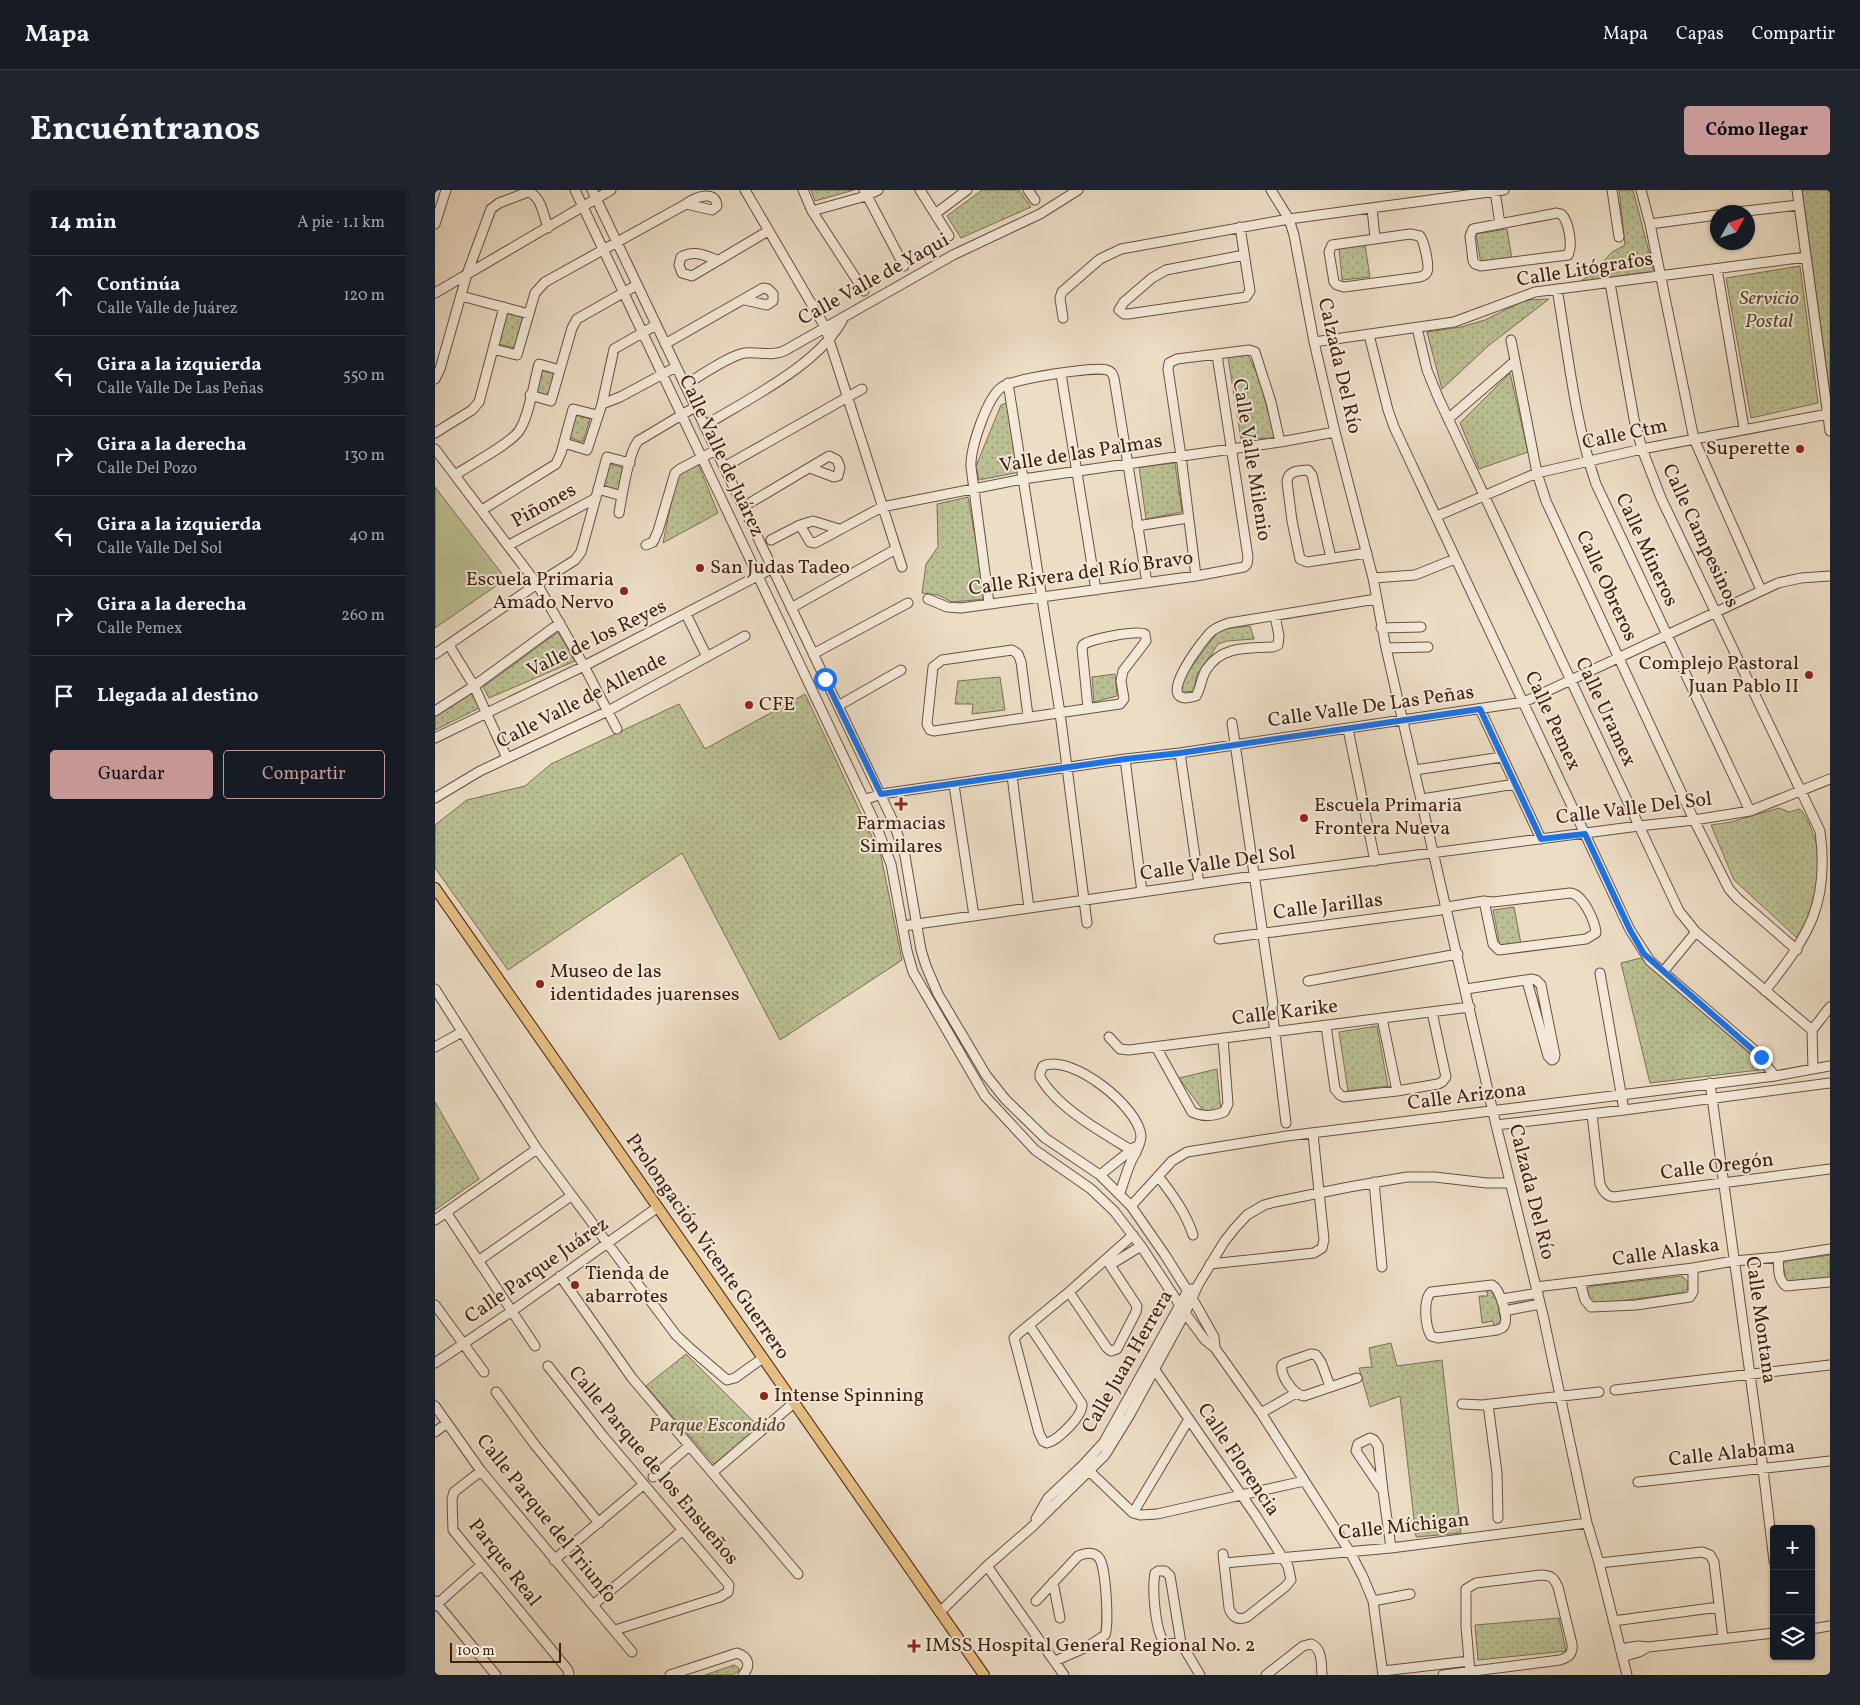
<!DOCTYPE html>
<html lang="es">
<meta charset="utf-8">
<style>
body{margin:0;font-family:Vollkorn,serif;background:#20242c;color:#f1f3f6}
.controls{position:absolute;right:15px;bottom:15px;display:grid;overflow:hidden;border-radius:5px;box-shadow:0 1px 4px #0004}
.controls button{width:45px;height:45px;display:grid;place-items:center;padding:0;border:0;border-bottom:1px solid #363941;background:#171b24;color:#f1f3f6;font:25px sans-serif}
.compass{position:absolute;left:1275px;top:15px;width:45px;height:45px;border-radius:50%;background:#171b24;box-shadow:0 1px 4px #0004;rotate:50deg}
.scale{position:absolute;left:15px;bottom:12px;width:111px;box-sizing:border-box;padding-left:5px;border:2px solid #411f13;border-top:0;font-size:14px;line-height:18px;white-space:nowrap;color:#411f13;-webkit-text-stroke:4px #f3e9d9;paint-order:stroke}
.stop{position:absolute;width:15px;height:15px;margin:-11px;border:4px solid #1a73e8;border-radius:50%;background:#fff}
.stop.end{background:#1a73e8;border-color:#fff;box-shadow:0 1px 5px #0008}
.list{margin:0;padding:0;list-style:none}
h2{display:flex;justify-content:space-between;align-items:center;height:65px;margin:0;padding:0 20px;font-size:21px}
h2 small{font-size:16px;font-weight:400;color:#9ea1a6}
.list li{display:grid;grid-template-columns:32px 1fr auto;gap:15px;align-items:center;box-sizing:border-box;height:80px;padding:0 20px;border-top:1px solid #363941}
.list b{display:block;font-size:19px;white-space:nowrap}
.list p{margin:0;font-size:16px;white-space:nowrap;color:#9ea1a6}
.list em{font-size:16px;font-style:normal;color:#9ea1a6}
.actions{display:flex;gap:10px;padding:15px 20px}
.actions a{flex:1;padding:11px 0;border:1px solid #c59692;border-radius:5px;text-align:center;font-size:18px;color:#c59692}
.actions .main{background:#c59692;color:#111}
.icon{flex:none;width:28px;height:28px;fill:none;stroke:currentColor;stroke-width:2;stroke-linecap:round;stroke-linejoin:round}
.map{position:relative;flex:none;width:1395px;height:1485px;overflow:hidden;border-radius:5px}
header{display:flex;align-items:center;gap:30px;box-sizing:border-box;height:70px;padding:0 25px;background:#171b24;border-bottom:1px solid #363941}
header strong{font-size:24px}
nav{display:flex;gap:28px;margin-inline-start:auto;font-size:18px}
.intro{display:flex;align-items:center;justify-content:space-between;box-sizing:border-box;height:120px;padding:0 30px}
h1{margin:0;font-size:35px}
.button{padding:12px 22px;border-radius:5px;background:#c59692;color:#111;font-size:18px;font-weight:700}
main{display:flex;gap:30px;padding:0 30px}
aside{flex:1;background:#171b24;border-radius:5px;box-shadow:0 1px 4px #0004}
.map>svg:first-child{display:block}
.grass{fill:#bac093;stroke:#7e7053}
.park{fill:url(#park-dots);stroke:#7e7053}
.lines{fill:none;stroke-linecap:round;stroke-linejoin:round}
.minor-casing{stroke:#6c4e40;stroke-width:11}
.major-casing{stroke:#411f13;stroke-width:12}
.minor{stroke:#f3e9d9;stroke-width:9}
.major{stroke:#e6be82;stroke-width:10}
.route{stroke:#1a73e8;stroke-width:6}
.poi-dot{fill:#8f2418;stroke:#f3e9d9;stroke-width:2}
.labels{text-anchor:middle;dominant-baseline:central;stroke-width:4;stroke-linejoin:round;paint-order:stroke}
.street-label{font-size:20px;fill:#411f13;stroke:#f3e9d9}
.park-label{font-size:20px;font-style:italic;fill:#5f4733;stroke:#f3e9d9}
.poi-label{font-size:20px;fill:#411f13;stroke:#f3e9d9;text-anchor:start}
</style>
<header>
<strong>Mapa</strong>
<nav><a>Mapa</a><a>Capas</a><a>Compartir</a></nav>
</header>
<div class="intro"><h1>Encuéntranos</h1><a class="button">Cómo llegar</a></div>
<main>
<aside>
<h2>14 min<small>A pie · 1.1 km</small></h2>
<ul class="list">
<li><svg class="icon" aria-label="ahead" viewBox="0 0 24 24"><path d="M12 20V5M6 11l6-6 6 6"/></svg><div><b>Continúa</b><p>Calle Valle de Juárez</p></div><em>120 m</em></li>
<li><svg class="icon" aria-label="left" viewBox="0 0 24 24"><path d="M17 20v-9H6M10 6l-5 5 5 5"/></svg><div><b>Gira a la izquierda</b><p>Calle Valle De Las Peñas</p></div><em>550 m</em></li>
<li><svg class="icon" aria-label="right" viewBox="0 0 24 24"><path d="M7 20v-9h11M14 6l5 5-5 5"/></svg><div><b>Gira a la derecha</b><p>Calle Del Pozo</p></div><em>130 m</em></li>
<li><svg class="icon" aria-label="left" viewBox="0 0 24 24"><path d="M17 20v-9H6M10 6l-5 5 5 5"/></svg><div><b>Gira a la izquierda</b><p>Calle Valle Del Sol</p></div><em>40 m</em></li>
<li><svg class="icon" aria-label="right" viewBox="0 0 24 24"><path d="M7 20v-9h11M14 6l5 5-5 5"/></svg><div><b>Gira a la derecha</b><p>Calle Pemex</p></div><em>260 m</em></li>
<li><svg class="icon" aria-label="arrive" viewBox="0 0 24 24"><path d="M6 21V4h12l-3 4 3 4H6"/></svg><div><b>Llegada al destino</b></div></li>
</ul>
<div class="actions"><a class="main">Guardar</a><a>Compartir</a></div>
</aside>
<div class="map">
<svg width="1395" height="1485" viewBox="0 0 1395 1485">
<defs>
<pattern id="park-dots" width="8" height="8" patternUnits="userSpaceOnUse" patternTransform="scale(1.25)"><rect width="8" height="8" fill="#bac093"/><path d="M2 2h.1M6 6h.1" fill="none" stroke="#999b77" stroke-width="1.8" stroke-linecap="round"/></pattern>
</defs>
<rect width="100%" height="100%" fill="#ecddc5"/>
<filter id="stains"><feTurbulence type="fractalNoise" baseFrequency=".004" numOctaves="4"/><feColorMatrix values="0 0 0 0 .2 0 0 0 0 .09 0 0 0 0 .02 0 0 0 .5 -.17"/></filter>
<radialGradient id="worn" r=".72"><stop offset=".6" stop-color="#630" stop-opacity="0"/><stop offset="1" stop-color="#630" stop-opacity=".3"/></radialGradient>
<path class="grass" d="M0 297 71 389 0 438Z"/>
<path class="park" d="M376 0H419L380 11Z
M547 0H584L596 17 526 48 512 26Z
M1184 0H1198L1219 81 1144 92 1166 79 1167 73 1177 62 1190 55Z
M1367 0H1395V204Z
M1072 39 1077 69 1046 74 1041 44Z
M930 55 935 87 907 90 904 58Z
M1365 76 1383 213 1316 228 1291 88Z
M1114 109 1053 156 1007 199 992 142 1026 137 1050 130 1090 110Z
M72 122 88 126 80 158 63 154Z
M813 165 824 188 840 248 806 249 793 167Z
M105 180 121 184 116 206 100 202Z
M1075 183 1093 262 1044 279 1025 233Z
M572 213 585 282 544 290 541 276 566 215Z
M141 225 155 229 148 252 135 248Z
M262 271 283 323 228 353 242 283Z
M740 273 747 322 711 329 704 277Z
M175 274 192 279 186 303 168 298Z
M533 307 551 409 517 412 503 405 487 403 491 374 503 357 502 314Z
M815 436 819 449 792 451 783 454 761 487 759 501 747 502 745 492 785 439Z
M123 442 140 471 54 508 48 497Z
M680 484 682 506 659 512 657 487Z
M565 487 570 520 537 524 538 514H520L523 491Z
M36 500 46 517 0 540V523Z
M370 504 446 666 467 770 345 850 247 663 73 780 0 678V635L32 610 90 596 116 574 244 514 270 559Z
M1344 618 1354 622 1365 619C1377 631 1388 673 1387 689 1386 700 1371 733 1367 745L1361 747 1299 690 1276 635 1296 632Z
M1079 717 1086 754 1065 756 1058 720Z
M1206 768 1324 872V880L1215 893 1186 773Z
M942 836 953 896 913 901 904 842Z
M782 879 786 921 770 923 744 888Z
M0 912 44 989 0 1020Z
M1395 1065V1088L1357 1093 1351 1090 1348 1074 1350 1071Z
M1247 1086 1253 1092V1099L1246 1103 1161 1114 1154 1109 1152 1098 1157 1096Z
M1060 1099 1067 1136H1059L1058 1131 1047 1133 1044 1106H1053L1051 1100Z
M956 1153 962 1176 1007 1170 1026 1343 981 1347 965 1206 935 1217 924 1178 937 1177 934 1158Z
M251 1164 324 1237 279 1274 211 1196Z
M1124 1428 1131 1461 1043 1470 1040 1435Z
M299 1475 304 1478V1481L297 1485H270Z"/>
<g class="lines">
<g class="minor-casing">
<path id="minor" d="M140 0 440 633 456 674 472 761 478 782 550 906 600 960 656 999 679 1021 706 1056 750 1123 770 1150 780 1158 826 1223 915 1362 928 1387 938 1411 948 1485
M157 0 458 631 470 666 486 760 491 776 503 804 551 885 570 909 610 948 665 985 696 1016 730 1065 757 1108 779 1147 780 1158
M310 0 390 137 467 377
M368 0 377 21 429 101
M429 0 469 76
M485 0 514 46
M593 0 600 10
M836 0 854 29 859 45 879 152 900 242 938 388 951 458 1061 935 1108 1125 1152 1333 1164 1373 1192 1485
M1177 0 1184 47
M1206 0 1215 34 1259 249 1326 400
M1362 0 1395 241
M1060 1 1065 34
M937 18 940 48
M377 21 431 6 443 0
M1302 22 1364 15
M1122 23 1126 24C1134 31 1138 56 1133 65L1046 76 1040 74 1038 71 1035 46 1038 39Z
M500 24 532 0
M0 34 11 0
M1215 34 1282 25
M805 37 815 101 811 107 693 124H689L684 120 689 112 717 88 731 80 809 65
M975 44 985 46C989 51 995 77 992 82 991 85 988 86 985 87L909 97 902 95 899 92 894 62 897 55Z
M282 70C269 65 259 60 246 67L244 75 247 83 257 86 333 41
M1282 79 1309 238
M1175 93 1199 229 1207 259 1226 308 1385 641C1395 715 1373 746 1330 801
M1122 99C1133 163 1140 233 1161 294L1315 621
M0 103 176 0
M26 106 94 124
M628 128 625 108 627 102 665 69 686 59 854 29 1069 0
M982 138 992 180 1003 207 1244 721 1261 742 1377 840 1378 879
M934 145 953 220 959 237 1195 740 1215 771 1318 859 1340 886
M1076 150 1102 283 1111 311 1259 630 1294 699 1302 708 1362 760
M879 152 1019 132 1100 102 1371 67
M230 154 328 98 333 99 338 104V111L332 115 310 110
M58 159 82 165 100 103 110 92 251 14C262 6 281 0 282 16L277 20 251 14
M626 184 661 400
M0 189 5 179 32 84 56 19 64 13 93 2C106 5 109 27 113 38
M573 193 625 523 652 733
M250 195C265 186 293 166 310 163 324 161 335 167 349 161L518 65 605 24 643 0
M95 205 116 211 137 138 142 129 202 95
M167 214 185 207 241 177
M1013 229 1079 172
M269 236C313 209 386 174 409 127
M0 243 37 220 44 212 69 117
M129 253 152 260 167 214 179 159 221 135
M0 259 102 394 149 476 182 539
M289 277 427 199
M20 285C35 275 75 254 84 241 94 227 99 192 104 174L125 180
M163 299 187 306
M308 317 394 266 402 270 405 277 403 286 399 287 375 278
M47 320 121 274 126 263 138 219 162 225
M184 323C187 306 193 264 203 251L260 217
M1002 326 1102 283 1207 259 1393 224
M702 336 753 328
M404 339 378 331 365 335 375 352 380 353 447 317 588 289 845 252 900 242
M336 350 365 335
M74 355 161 308
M211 355 218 352 223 341 240 283 245 279 281 260
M896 368 877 285 873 280C864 281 853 280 852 292L857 331 865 369 872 372 932 363
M761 386 746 266 733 179 734 173 742 169 814 160 820 162 836 212 845 252
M938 388 980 385 1020 369
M493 409 512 417 526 418 761 386 809 377 812 374 813 367 782 165
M554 413 536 277C535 259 552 207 567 197 578 189 660 176 672 180 676 181 678 184 679 188L712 393
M356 418 461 359
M251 424 272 467
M840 426 844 446 843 455 838 457C812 458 786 456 771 480 766 488 766 498 761 506 715 520 766 451 777 441 782 437 788 435 794 433L941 409
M946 438 986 437
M14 455 39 496 72 568
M951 458 993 457
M0 464 102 394 140 370 146 362 172 267 195 273
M378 464 473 413
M403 516 466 480
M1045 519 1106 649
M0 521 39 496 125 433
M593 526 586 472 583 464 577 460 507 470 498 477 492 534 495 540 499 541 685 514 689 509 686 491 688 481 711 451 710 444C701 440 655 449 648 455L647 458 653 518
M797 533 838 814
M913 539 940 671
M0 548 149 476 338 378
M745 563 764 694
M690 569 707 702
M980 580 1067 567
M577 586 594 718
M519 595 539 726
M0 608 45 581 173 521 310 446
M987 609 1080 594
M429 610 446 604 690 569 745 563 1089 512 1343 393 1366 388 1395 386
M468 736 819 686 1204 636 1259 630 1315 621 1395 589
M784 749 1006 720 1012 717 1049 711 1058 712 1135 703C1148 704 1160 731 1161 743L1151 749 1064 760 1058 754 1049 711
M1228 782 1261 742
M1165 783 1189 920
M873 791 1023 764
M0 799 102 959 241 1145 257 1160 292 1190 300 1188 328 1168
M1031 799 1097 789 1101 790 1106 795 1120 865 1119 869 1117 870 1113 866 1092 791
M837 819 851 933
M947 828 962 901
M891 836 900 899 905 905 909 907 962 901 1003 894 1007 892 1011 887 997 822
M1377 840 1395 817
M674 847 685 859 694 860 1035 817
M0 857 27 842
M721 857 757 922C767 927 779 926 789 922L793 914 788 848
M1275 893 1328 1279 1339 1371
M1157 924 1165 994C1168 1001 1171 1006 1179 1007L1395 979
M1061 935 1189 920 1395 893
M665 985 700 957
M723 986C737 1004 751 1023 758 1045
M939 992 947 1077
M685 1003C688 994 691 984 695 974 698 966 706 956 706 946 704 917 636 863 608 876L605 883V887C623 919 670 944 701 963
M696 1016 737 971 752 962 852 946 1340 886 1395 876
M11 1022 100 1156
M0 1030 102 959
M1343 1067C1344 1078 1342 1089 1351 1096L1395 1092
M43 1071 136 1006
M775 1074 879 1063 887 1058 889 1050 878 944
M675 1075 706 1056
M125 1086 197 1188 363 1384
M1145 1092 1150 1110 1156 1117 1201 1115 1255 1107 1258 1102V1078
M1057 1095C1065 1099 1074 1128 1069 1136 1068 1138 1065 1139 1062 1140L1003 1148 996 1146C990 1136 988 1110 996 1102Z
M1101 1097 1258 1078 1299 1071 1343 1067 1395 1059
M634 1102 672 1158 676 1161 682 1159 701 1122 702 1116 671 1069
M1067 1109 1103 1103
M0 1115 49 1182
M1069 1121 1105 1114
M594 1135 647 1214C648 1226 623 1250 612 1253L608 1251 604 1243 579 1148 583 1144 634 1102 698 1045
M0 1173 77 1121 223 1017
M713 1174 722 1183 821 1326 853 1376 856 1390 850 1397 812 1427C803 1431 797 1427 794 1418L788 1364
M113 1176 168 1246 294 1395 293 1402 285 1407 180 1440
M895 1196 886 1172 881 1165 876 1164 850 1173 847 1175C845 1186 859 1205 869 1206L922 1188
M1180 1200 1395 1175
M61 1202 100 1255 164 1333
M1027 1214 1047 1215 1164 1202
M1053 1214 1062 1283 1063 1328
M0 1216 46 1281 197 1462
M826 1223 861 1203
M0 1242 12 1233
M935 1248 939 1250 943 1256 948 1301 921 1261 923 1254Z
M650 1277 698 1323 705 1325 722 1324 869 1291
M46 1281 19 1302 17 1309 18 1340 133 1480 134 1485
M278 1282 360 1212
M218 1287 254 1256
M1203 1292 1395 1271
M948 1301 956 1358
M698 1323 754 1229
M601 1329 613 1308 648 1275 669 1252 745 1115 752 1102 756 1099
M119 1370 208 1295
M789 1373 956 1358 1152 1333
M1164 1373 1267 1362 1275 1365 1279 1372 1288 1449
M552 1376 629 1485
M723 1381H730L735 1386 746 1453 731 1454C720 1445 717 1397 720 1383Z
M618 1392 625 1428
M0 1411 61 1485
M601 1411 643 1366C650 1363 659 1361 664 1368 671 1375 674 1436 670 1445L652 1457 620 1471
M938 1411 975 1404
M158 1415 248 1340
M0 1416 46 1375
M505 1422 552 1376 598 1336 670 1265 694 1226 750 1123 763 1095 789 1052 800 1038 812 1025 829 1015 840 1012 914 997 972 987H1000L1052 993H1075
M1178 1431 1284 1417
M1376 1439 1395 1436
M746 1453 765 1485
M1185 1459 1203 1456 1213 1457 1339 1443
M1187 1467 1204 1462 1213 1457
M948 1481 1034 1471
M235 1485 302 1463C314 1467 316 1476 308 1485
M831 1485 868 1456 876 1454C888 1459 886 1474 887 1485
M1008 1485 1125 1470C1134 1467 1138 1464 1137 1454L1123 1397C1119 1388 1116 1385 1106 1385L1041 1393 1031 1399V1436L1035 1482"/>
</g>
<g class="major-casing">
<path id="major" d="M0 698 549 1485"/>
</g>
<use href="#minor" class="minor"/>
<use href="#major" class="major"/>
</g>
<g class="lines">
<path class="route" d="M390 489 446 604 690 569 745 563 1045 519 1106 649 1150 644 1195 740 1209 764 1326 867"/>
</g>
<g class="poi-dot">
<circle cx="1365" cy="259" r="5"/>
<circle cx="265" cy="378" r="5"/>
<circle cx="189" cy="401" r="5"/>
<circle cx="1374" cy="485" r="5"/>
<circle cx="314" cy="515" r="5"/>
<path d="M463.5 606.5h5v5h5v5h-5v5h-5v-5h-5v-5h5z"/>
<circle cx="869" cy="628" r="5"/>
<circle cx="105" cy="794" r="5"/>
<circle cx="140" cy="1095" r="5"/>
<circle cx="329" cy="1206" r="5"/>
<path d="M476.5 1448.5h5v5h5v5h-5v5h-5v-5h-5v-5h5z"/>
</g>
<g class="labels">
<g class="street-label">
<text transform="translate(1150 80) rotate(-9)">Calle Litógrafos</text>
<text transform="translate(439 90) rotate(-29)">Calle Valle de Yaqui</text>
<text transform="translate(904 176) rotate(77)">Calzada Del Río</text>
<text transform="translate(1190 245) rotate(-12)">Calle Ctm</text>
<text transform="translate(646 264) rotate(-9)">Valle de las Palmas</text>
<text transform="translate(286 266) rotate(65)">Calle Valle de Juárez</text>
<text transform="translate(816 270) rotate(81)">Calle Valle Milenio</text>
<text transform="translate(109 316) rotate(-29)">Piñones</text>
<text transform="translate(1265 346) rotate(65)">Calle Campesinos</text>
<text transform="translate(1211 360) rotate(65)">Calle Mineros</text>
<text transform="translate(646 384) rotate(-8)">Calle Rivera del Río Bravo</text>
<text transform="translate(1171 396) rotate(65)">Calle Obreros</text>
<text transform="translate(162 449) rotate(-26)">Valle de los Reyes</text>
<text transform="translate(147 511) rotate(-27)">Calle Valle de Allende</text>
<text transform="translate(936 517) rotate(-8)">Calle Valle De Las Peñas</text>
<text transform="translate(1170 522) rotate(65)">Calle Uramex</text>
<text transform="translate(1117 531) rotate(65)">Calle Pemex</text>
<text transform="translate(1199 619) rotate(-7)">Calle Valle Del Sol</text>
<text transform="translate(783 674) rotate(-8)">Calle Valle Del Sol</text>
<text transform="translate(893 717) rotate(-7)">Calle Jarillas</text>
<text transform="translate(850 823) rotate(-7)">Calle Karike</text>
<text transform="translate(1032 907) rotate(-7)">Calle Arizona</text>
<text transform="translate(1282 977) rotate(-7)">Calle Oregón</text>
<text transform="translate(1096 1002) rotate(76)">Calzada Del Río</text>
<text transform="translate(272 1057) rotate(55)">Prolongación Vicente Guerrero</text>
<text transform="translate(1231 1063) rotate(-8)">Calle Alaska</text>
<text transform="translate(102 1081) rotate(-35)">Calle Parque Juárez</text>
<text transform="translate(1325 1130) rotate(82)">Calle Montana</text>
<text transform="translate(693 1172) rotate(-60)">Calle Juan Herrera</text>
<text transform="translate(1297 1264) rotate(-6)">Calle Alabama</text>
<text transform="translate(803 1270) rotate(56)">Calle Florencia</text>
<text transform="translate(218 1276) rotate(50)">Calle Parque de los Ensueños</text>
<text transform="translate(111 1329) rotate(51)">Calle Parque del Triunfo</text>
<text transform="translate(969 1337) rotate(-6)">Calle Míchigan</text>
<text transform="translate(69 1373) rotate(52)">Parque Real</text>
</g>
<g class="park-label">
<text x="1334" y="109">Servicio<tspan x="1334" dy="23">Postal</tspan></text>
<text x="282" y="1236">Parque Escondido</text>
</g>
<g class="poi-label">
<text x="1355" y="259" text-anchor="end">Superette</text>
<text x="275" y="378">San Judas Tadeo</text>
<text x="179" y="390" text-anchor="end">Escuela Primaria<tspan x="179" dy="23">Amado Nervo</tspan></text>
<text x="1364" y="474" text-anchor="end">Complejo Pastoral<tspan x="1364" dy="23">Juan Pablo II</tspan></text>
<text x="324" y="515">CFE</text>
<text x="879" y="616">Escuela Primaria<tspan x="879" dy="23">Frontera Nueva</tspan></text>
<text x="466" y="634" text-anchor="middle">Farmacias<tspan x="466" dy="23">Similares</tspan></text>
<text x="115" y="782">Museo de las<tspan x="115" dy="23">identidades juarenses</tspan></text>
<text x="150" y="1084">Tienda de<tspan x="150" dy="23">abarrotes</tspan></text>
<text x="339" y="1206">Intense Spinning</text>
<text x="490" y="1456">IMSS Hospital General Regional No. 2</text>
</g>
</g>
<rect width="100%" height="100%" filter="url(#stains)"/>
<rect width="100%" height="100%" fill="url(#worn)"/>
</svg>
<div class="controls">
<button>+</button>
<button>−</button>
<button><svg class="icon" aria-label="layers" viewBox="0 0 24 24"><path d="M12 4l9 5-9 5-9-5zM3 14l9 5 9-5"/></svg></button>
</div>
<svg class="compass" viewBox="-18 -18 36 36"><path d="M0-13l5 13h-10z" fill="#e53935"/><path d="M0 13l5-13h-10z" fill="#9ea1a6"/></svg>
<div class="scale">100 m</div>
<div class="stop" style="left:390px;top:489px"></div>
<div class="stop end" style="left:1326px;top:867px"></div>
</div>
</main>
